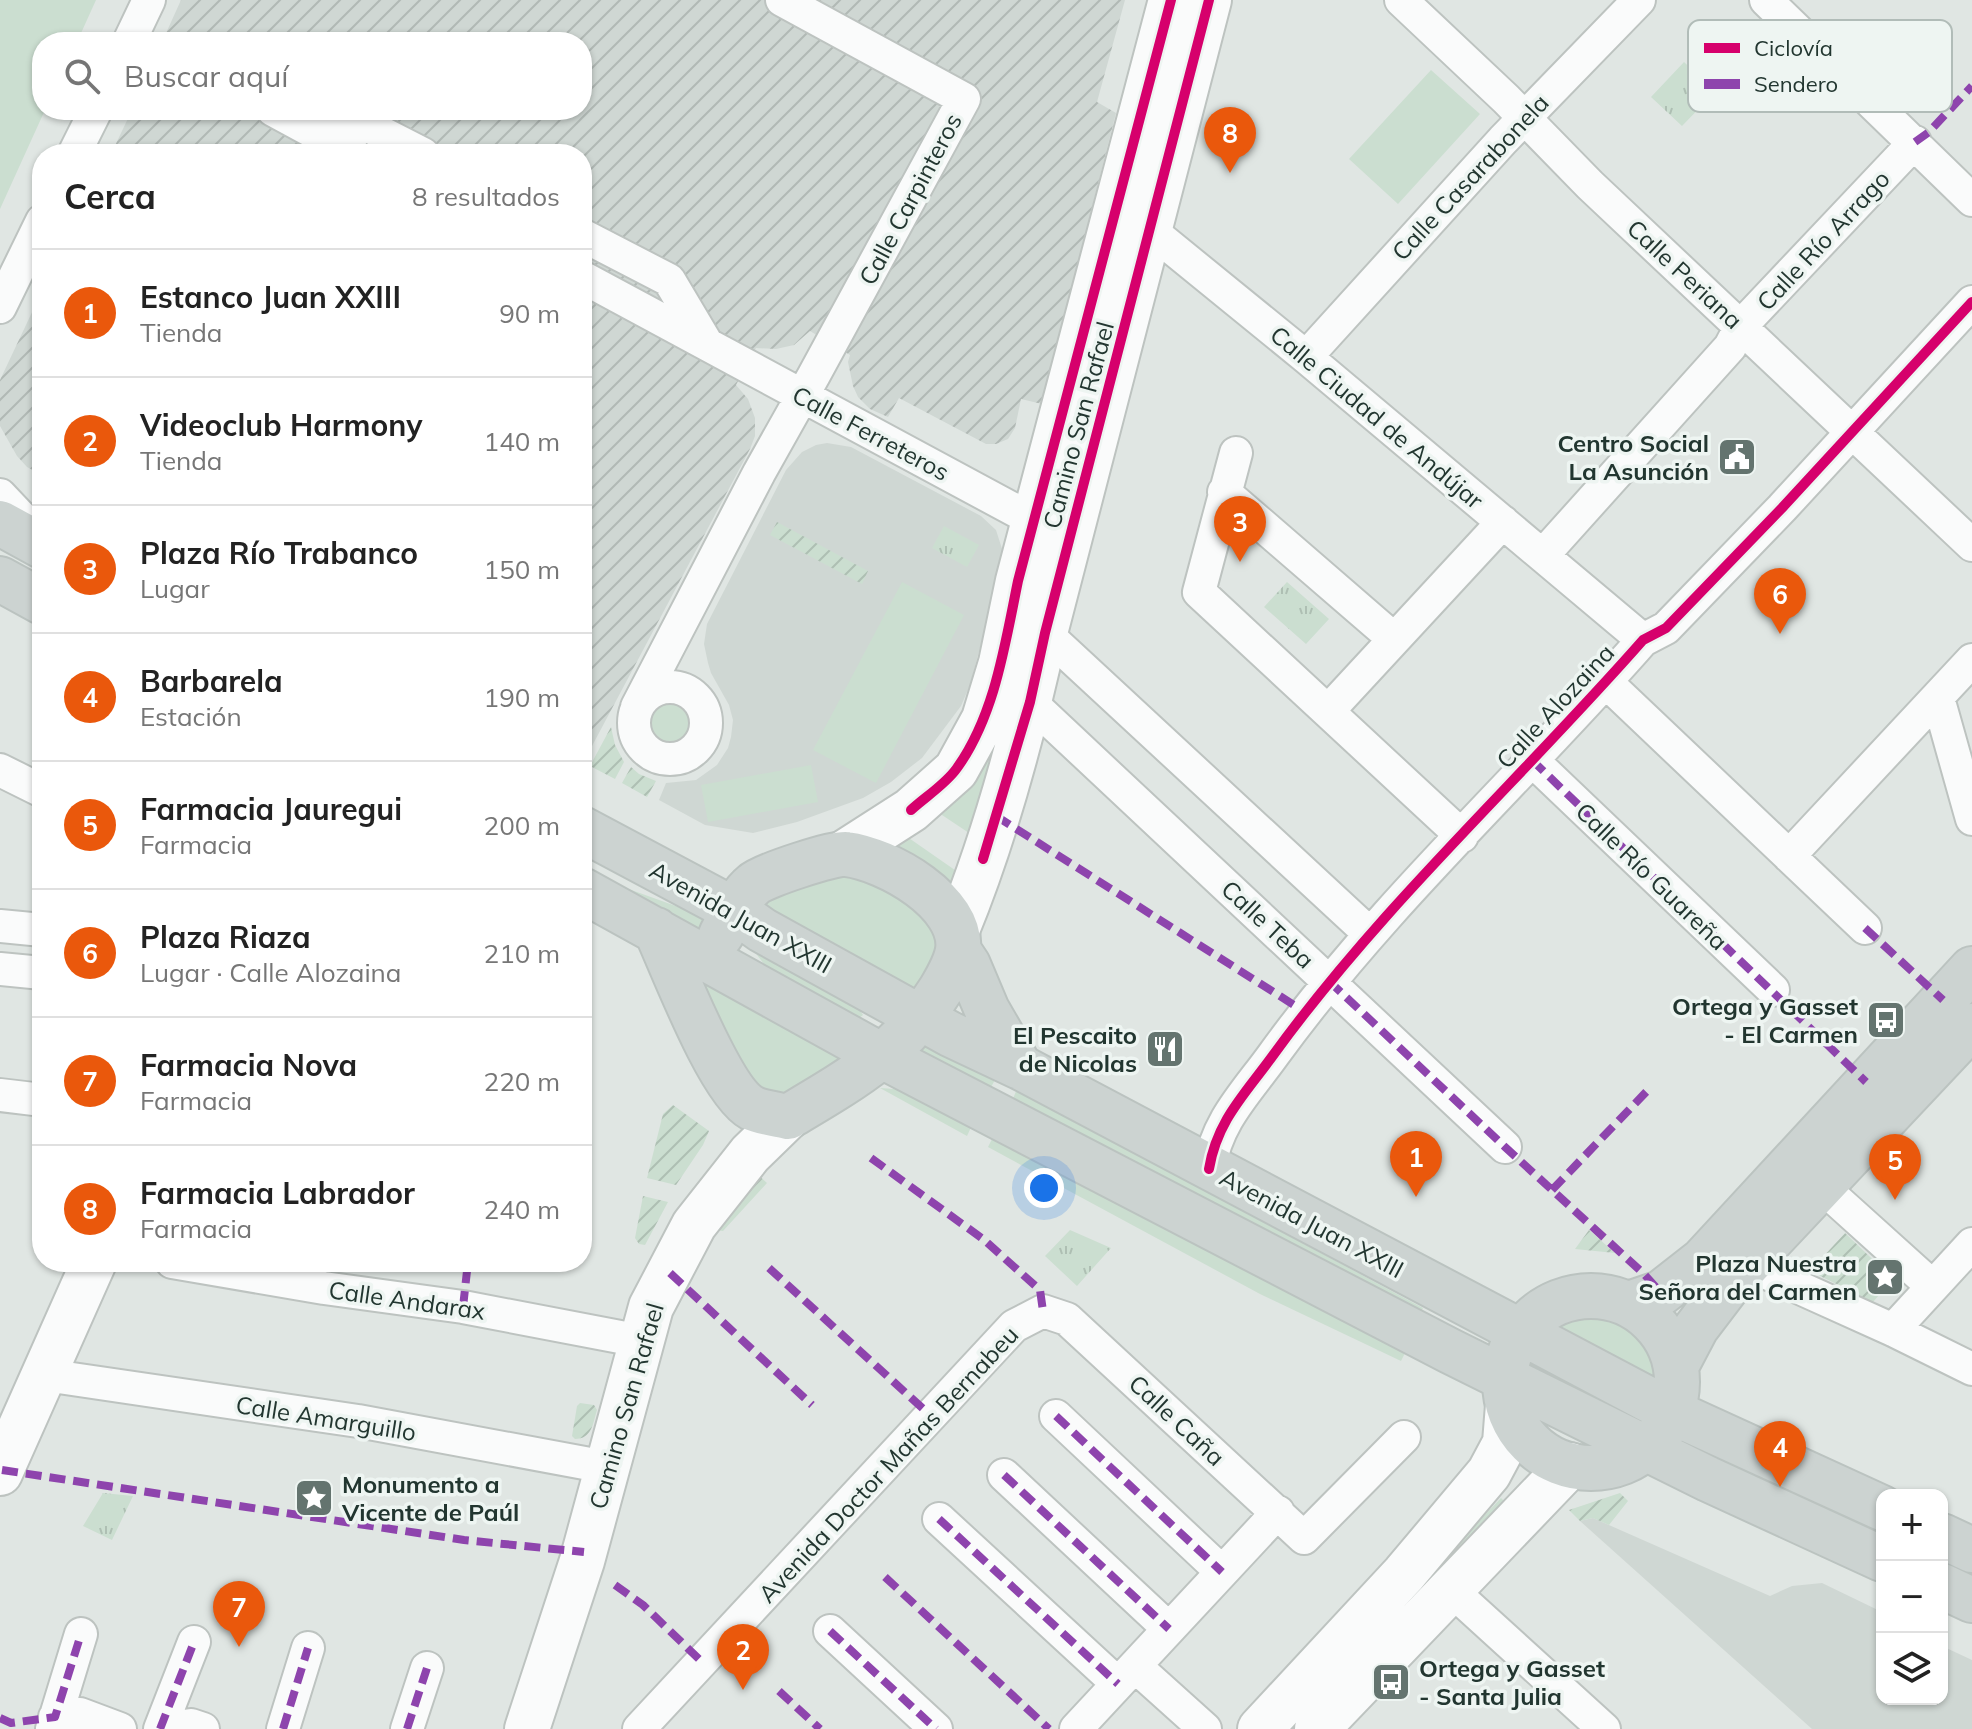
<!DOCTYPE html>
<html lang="es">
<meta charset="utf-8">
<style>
body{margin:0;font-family:Mulish,sans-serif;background:#f6f6f6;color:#222}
.controls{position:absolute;right:24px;bottom:24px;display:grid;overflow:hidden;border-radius:16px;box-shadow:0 2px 6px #0004}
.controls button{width:72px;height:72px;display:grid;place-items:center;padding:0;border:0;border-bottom:2px solid #e0e0e0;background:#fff;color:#222;font:40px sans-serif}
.you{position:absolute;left:1044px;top:1188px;width:28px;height:28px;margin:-20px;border:6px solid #fff;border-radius:50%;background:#1a73e8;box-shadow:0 0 0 12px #1a73e833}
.badge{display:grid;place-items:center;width:52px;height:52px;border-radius:50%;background:#ea580c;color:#fff;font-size:26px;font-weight:700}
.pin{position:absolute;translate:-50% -66px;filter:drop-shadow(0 2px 4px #0008)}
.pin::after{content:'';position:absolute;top:42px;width:28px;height:24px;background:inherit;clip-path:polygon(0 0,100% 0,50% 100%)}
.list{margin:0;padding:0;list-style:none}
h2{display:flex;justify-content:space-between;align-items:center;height:104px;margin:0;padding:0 32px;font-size:34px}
h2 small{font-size:26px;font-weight:400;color:#767676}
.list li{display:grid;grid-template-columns:52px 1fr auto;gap:24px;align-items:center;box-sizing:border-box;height:128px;padding:0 32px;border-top:2px solid #e0e0e0}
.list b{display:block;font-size:30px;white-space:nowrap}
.list p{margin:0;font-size:26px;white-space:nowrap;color:#767676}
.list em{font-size:26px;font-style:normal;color:#767676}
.icon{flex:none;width:44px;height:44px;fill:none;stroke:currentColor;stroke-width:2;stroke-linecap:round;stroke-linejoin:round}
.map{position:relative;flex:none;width:1972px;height:1729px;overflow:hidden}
.search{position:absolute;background:#fff;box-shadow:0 2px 6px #0004;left:32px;top:32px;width:560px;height:88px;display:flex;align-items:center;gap:20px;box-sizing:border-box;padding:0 28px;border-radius:32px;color:#767676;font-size:30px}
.panel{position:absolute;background:#fff;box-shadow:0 2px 6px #0004;left:32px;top:144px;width:560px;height:1128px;border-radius:32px}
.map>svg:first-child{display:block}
.built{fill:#cfd7d3}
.industrial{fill:url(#industrial-furrows)}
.grass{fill:#cbded0}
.park{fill:url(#park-tufts)}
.garden{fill:url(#garden-furrows)}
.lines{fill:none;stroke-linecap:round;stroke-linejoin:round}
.minor-casing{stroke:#bdc3c0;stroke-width:36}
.secondary-casing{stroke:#bdc3c0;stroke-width:48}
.primary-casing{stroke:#bbc3c0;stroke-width:48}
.minor{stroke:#fafbfb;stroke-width:32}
.secondary{stroke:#fafbfb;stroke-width:44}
.primary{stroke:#ccd3d1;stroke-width:44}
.quiet{stroke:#8e44ad;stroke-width:8;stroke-dasharray:16 8;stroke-linecap:butt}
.cycleway-casing{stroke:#eef5f2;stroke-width:15}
.cycleway{stroke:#d6006c;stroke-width:10}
.labels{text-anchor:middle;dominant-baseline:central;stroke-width:7;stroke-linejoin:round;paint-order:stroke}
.street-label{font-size:24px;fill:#223630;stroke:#eef5f2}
.poi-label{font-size:24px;font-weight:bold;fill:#223630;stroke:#eef5f2;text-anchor:end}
.key{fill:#eef5f2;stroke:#b1bcb8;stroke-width:2}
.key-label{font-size:22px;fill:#223630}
</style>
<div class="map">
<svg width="1972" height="1729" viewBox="0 0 1972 1729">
<defs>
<pattern id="industrial-furrows" width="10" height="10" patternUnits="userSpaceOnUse" patternTransform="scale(2)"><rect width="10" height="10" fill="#cfd7d3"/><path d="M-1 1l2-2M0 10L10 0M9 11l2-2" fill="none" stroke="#b1b9b5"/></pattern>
<pattern id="park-tufts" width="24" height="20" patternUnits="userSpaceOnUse" patternTransform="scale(2)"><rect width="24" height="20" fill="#cbded0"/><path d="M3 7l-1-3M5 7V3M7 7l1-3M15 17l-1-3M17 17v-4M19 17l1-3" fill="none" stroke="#aebfb3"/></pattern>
<pattern id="garden-furrows" width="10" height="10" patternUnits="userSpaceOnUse" patternTransform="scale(2)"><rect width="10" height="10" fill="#cbded0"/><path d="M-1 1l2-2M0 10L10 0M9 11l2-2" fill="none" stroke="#aebfb3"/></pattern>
</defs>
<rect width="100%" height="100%" fill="#e0e6e3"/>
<path class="built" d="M827 443 851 447 981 516 996 530 1003 552V562L970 685 961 706 922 758 891 782 863 798 797 822 753 833 705 825 659 800 666 783 696 780 717 765 728 748 731 737 733 720 729 705 711 673 708 663 704 644 707 624 786 470 802 452 816 445Z
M1593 1518 1770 1596 1792 1586 1822 1583 1882 1612V1699H1942V1646L1972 1660V1729H1812L1580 1521Z"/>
<path class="industrial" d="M181 0H1125L1097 102 1116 113 1042 404 1021 399 1015 428 1008 439 996 444H986L899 398 888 417 870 409 858 397 853 386 848 362 850 355 810 331 794 345 776 349 756 348 736 385 748 399 755 418V436L750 449 583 763 582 154H111L132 110H582V42H162Z
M42 291V475L27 467 17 456 0 426V380Z"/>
<path class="grass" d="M0 0H96L77 42H42V110H45L0 209Z
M1431 70 1480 114 1398 204 1349 159Z
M902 582 964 615 876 783 813 750Z
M1010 694 975 837 939 813Z
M647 724a25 25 0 1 1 50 0a25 25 0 1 1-50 0Z
M811 765 818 802 708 822 701 785Z
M906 836 962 875 954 888 927 865 887 847Z
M830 875C846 878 864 879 879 885 905 895 952 927 938 960 934 971 924 982 918 992L757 908 765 894Z
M612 883 684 909 709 923 710 936Z
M759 949 854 1001 863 1015 859 1018 767 968 754 951Z
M698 973 849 1054 792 1093 778 1098 744 1079Z
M928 1042 996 1078 990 1089 920 1051Z
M880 1088 909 1090 973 1123 967 1136Z
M1017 1089 1423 1308 1420 1314 1012 1101Z
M994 1135 1265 1280 1407 1349 1401 1361 1260 1294 988 1147Z
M1601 1312C1634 1323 1657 1342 1656 1379L1621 1364 1556 1323 1574 1314Z
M1501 1498 1507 1504 1410 1607 1403 1601Z"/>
<path class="park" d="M1684 62 1715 92 1682 126 1651 97Z
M944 526 979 545 967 567 932 548Z
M1287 582 1329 619 1306 644 1264 607Z
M1070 1230 1111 1248 1077 1286 1045 1256Z
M103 1493 133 1496 112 1540 83 1526Z"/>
<path class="garden" d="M777 522 868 571 862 584 770 535Z
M611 727 615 745 624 762 615 779 590 766Z
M631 767 639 774 656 781 647 797 622 783Z
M673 1105 709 1131 703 1145 676 1185 647 1178 663 1114Z
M754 1171 767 1183 723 1231 715 1230Z
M643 1196 668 1202 645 1245 639 1244 635 1238Z
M1589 1230 1615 1253 1575 1249Z
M1845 1233 1893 1279 1873 1302 1810 1271Z
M580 1403 594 1405 597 1410C593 1423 592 1439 575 1439L572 1436 577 1406Z
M1620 1493 1628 1501 1609 1525 1593 1518 1580 1521 1569 1510Z"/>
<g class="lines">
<g class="minor-casing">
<path id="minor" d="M1401 0 1506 99 1590 185 1972 545
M1766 0 1972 200
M129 42 149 0
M273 110 354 154
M337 110 423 154
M74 154 96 110
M1130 232 1150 230 1306 357 1643 640
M582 235 669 280 707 344
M582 277 1035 521
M0 307 42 221
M1306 357 1503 140 1639 0
M1236 453 1199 592 1462 836
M1224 492 1394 639
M0 495 37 534
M1543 555 1730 347 1741 326 1915 142
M1045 633 1370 934
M1606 682 1865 928
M634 723a36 36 0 1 1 72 0a36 36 0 1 1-72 0Z
M1938 698 1972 819
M1030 702 1505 1147
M637 707 759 473 814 375 964 99 782 0
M1329 710 1503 522
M1532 760 1773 990
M0 770 42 791
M1789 856 1972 660
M0 926 42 930
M0 969 42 973
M0 1095 42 1100
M1209 1169C1217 1120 1246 1093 1274 1054 1383 904 1521 779 1643 640L1666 628 1782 508 1972 302
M1821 1186 1932 1286
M172 1262 324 1288 463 1307 641 1341
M1749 1265 1893 1330 1972 1369
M1893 1330 1972 1244
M45 1375 358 1421 606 1467
M1056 1416 1222 1572
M1004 1475 1169 1629
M939 1519 1118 1684
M1450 1589 1604 1729
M830 1631 936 1729
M1135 1666 1205 1729
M55 1717 80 1714 120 1729
M52 1729 81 1634
M160 1729 194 1642
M165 1729 191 1725 203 1729
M283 1729 308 1648
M407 1729 427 1668
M639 1729 1014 1326 1043 1311 1067 1319 1304 1538 1404 1437
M1076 1729 1278 1512"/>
</g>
<g class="secondary-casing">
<path id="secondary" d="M844 853 911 810 956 770 984 719 1001 663 1018 581 1171 0
M957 930C996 835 1023 733 1045 633L1209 0
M0 1473 94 1262
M527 1729 582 1561 651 1307 694 1225 750 1154 788 1117
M1260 1729 1404 1574 1489 1473 1505 1443 1508 1405
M1317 1729 1570 1465"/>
</g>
<g class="primary-casing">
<path id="primary" d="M0 523 42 546
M0 579 42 602
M582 829 734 910 762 930 950 1034 1020 1067 1672 1412 1882 1508
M582 890 882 1056 1450 1351 1708 1479 1882 1559
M656 930C673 967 720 1091 752 1108 762 1113 777 1114 788 1117 850 1080 901 1052 941 989 948 977 956 964 958 950 964 902 887 859 846 854 836 852 762 876 754 884 739 896 730 918 721 935
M958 950 968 965 987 1010 1020 1067
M1505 1382a86 86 0 1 1 172 0a86 86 0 1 1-172 0Z
M1629 1304 1661 1293 1703 1260 1972 969
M1676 1366 1696 1328 1731 1282 1972 1026
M1942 1536 1972 1550
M1942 1586 1972 1600"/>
</g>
<use href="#minor" class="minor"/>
<use href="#secondary" class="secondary"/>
<use href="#primary" class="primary"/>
<path class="quiet" d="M1915 142 1929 132 1972 86
M1532 760 1866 1082
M996 816 1305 1012
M1865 928 1943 1000
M1329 981 1505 1147 1644 1274 1661 1293
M871 1158 983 1239 1040 1290 1043 1311
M1552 1190 1648 1090
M769 1268 931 1416
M670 1273 812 1405
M463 1307 468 1262
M1056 1416 1222 1572
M2 1470 464 1540 584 1552
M1004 1475 1169 1629
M939 1519 1118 1684
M885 1577 1049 1729
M615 1585 643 1605 702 1662
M830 1631 936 1729
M779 1691 820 1729
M0 1718 11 1723 55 1717 81 1634
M160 1729 194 1642
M283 1729 308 1648
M407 1729 427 1668"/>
<g class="cycleway-casing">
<path id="cycleway" d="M911 810C925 797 946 784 957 768 995 715 1005 644 1018 581L1171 0
M983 859 1030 702 1045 633 1209 0
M1209 1169C1217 1120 1246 1093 1274 1054 1383 904 1521 779 1643 640L1666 628 1782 508 1972 302"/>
</g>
<use href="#cycleway" class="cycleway"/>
</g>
<defs>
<g id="civic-square" transform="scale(2)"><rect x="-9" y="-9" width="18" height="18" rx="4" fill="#64746f" stroke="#eef5f2"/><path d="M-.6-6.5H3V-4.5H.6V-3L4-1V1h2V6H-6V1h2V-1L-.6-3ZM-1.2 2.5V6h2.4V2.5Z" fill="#fff"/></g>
<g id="bus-square" transform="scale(2)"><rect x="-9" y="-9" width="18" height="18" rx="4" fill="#64746f" stroke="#eef5f2"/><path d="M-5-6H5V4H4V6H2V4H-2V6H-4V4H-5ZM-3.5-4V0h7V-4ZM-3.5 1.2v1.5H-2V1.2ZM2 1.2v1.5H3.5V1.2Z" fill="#fff"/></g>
<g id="restaurant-square" transform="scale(2)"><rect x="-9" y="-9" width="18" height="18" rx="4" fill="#64746f" stroke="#eef5f2"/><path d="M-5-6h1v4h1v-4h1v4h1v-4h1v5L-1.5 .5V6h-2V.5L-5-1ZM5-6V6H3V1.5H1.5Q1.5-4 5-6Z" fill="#fff"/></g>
<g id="sight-square" transform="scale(2)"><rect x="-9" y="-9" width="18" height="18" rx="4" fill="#64746f" stroke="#eef5f2"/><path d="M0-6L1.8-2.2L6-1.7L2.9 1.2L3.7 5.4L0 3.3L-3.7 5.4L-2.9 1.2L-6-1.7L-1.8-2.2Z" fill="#fff"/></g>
</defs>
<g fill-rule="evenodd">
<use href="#civic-square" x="1737" y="457"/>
<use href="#bus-square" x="1886" y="1020"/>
<use href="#restaurant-square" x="1165" y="1049"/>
<use href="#sight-square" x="1885" y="1277"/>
<use href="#sight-square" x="314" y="1498"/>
<use href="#bus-square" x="1391" y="1682"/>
</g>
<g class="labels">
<g class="street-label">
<text transform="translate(1470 177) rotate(-47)">Calle Casarabonela</text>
<text transform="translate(910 199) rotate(-62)">Calle Carpinteros</text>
<text transform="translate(1823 240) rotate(-47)">Calle Río Arrago</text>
<text transform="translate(1685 274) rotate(43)">Calle Periana</text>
<text transform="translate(1377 417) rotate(40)">Calle Ciudad de Andújar</text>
<text transform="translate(1078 425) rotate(-75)">Camino San Rafael</text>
<text transform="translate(871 433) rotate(28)">Calle Ferreteros</text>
<text transform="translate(1555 706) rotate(-47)">Calle Alozaina</text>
<text transform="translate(1652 876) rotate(44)">Calle Río Guareña</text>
<text transform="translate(741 917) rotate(29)">Avenida Juan XXIII</text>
<text transform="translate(1268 924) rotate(43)">Calle Teba</text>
<text transform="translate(1312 1223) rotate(28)">Avenida Juan XXIII</text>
<text transform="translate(407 1300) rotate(8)">Calle Andarax</text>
<text transform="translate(626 1406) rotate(-74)">Camino San Rafael</text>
<text transform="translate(326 1418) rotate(9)">Calle Amarguillo</text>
<text transform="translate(1177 1420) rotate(43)">Calle Caña</text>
<text transform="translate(888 1464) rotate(-47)">Avenida Doctor Mañas Bernabeu</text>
</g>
<g class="poi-label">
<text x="1709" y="443">Centro Social<tspan x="1709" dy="28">La Asunción</tspan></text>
<text x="1858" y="1006">Ortega y Gasset<tspan x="1858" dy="28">- El Carmen</tspan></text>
<text x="1137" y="1035">El Pescaito<tspan x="1137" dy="28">de Nicolas</tspan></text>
<text x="1857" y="1263">Plaza Nuestra<tspan x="1857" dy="28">Señora del Carmen</tspan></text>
<text x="342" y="1484" text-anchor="start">Monumento a<tspan x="342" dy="28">Vicente de Paúl</tspan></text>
<text x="1419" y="1668" text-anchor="start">Ortega y Gasset<tspan x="1419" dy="28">- Santa Julia</tspan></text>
</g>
</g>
<rect x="1688" y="20" width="264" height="92" rx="12" class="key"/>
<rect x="1704" y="43" width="36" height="10" fill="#d6006c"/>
<rect x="1704" y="79" width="36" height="10" fill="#8e44ad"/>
<g class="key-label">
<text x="1754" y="56">Ciclovía</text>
<text x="1754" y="92">Sendero</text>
</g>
</svg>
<div class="controls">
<button>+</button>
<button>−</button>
<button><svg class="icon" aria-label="layers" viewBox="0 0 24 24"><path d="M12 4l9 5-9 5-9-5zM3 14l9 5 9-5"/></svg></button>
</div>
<div class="you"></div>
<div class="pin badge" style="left:1416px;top:1197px">1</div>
<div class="pin badge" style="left:743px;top:1690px">2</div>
<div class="pin badge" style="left:1240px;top:562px">3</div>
<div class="pin badge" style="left:1780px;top:1487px">4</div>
<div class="pin badge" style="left:1895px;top:1200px">5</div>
<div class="pin badge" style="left:1780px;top:634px">6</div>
<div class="pin badge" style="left:239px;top:1647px">7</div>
<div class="pin badge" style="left:1230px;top:173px">8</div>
<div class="search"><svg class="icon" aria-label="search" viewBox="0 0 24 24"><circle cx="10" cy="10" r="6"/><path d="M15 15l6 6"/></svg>Buscar aquí</div>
<section class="panel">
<h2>Cerca<small>8 resultados</small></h2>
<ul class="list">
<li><span class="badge">1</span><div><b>Estanco Juan XXIII</b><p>Tienda</p></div><em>90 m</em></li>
<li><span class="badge">2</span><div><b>Videoclub Harmony</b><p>Tienda</p></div><em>140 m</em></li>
<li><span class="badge">3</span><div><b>Plaza Río Trabanco</b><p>Lugar</p></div><em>150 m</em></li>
<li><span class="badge">4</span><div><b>Barbarela</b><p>Estación</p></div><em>190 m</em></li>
<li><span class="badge">5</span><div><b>Farmacia Jauregui</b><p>Farmacia</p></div><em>200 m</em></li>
<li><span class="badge">6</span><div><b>Plaza Riaza</b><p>Lugar · Calle Alozaina</p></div><em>210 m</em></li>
<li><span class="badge">7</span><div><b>Farmacia Nova</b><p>Farmacia</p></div><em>220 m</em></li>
<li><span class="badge">8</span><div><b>Farmacia Labrador</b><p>Farmacia</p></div><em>240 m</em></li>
</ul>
</section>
</div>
